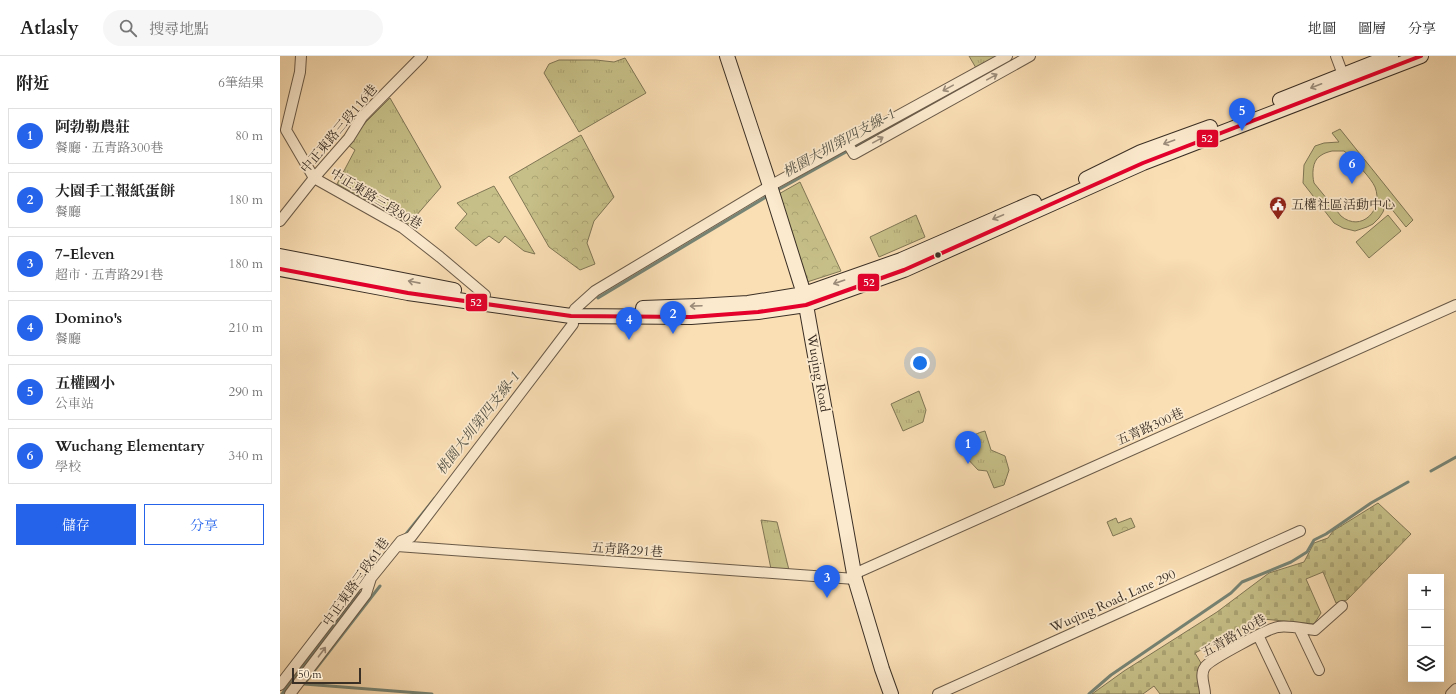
<!DOCTYPE html>
<html lang="zh-TW">
<meta charset="utf-8">
<style>
body{margin:0;font-family:Cardo,"Noto Serif TC",serif;background:#f6f6f6;color:#222}
.controls{position:absolute;right:12px;bottom:12px;display:grid;overflow:hidden;border-radius:0px;box-shadow:0 4px 16px #0002}
.controls button{width:36px;height:36px;display:grid;place-items:center;padding:0;border:0;border-bottom:1px solid #e0e0e0;background:#fff;color:#222;font:20px sans-serif}
.scale{position:absolute;left:12px;bottom:10px;width:69px;box-sizing:border-box;padding-left:4px;border:2px solid #3a2f25;border-top:0;font-size:11px;line-height:14px;white-space:nowrap;color:#3a2f25;-webkit-text-stroke:3px #fceace;paint-order:stroke}
.you{position:absolute;left:640px;top:307px;width:14px;height:14px;margin:-10px;border:3px solid #fff;border-radius:50%;background:#1a73e8;box-shadow:0 0 0 6px #1a73e833}
.badge{display:grid;place-items:center;width:26px;height:26px;border-radius:50%;background:#2563eb;color:#fff;font-size:13px;font-weight:700}
.pin{position:absolute;translate:-50% -33px;filter:drop-shadow(0 1px 2px #0008)}
.pin::after{content:'';position:absolute;top:21px;width:14px;height:12px;background:inherit;clip-path:polygon(0 0,100% 0,50% 100%)}
.list{margin:0;padding:0;list-style:none}
h2{display:flex;justify-content:space-between;align-items:center;height:52px;margin:0;padding:0 16px;font-size:17px}
h2 small{font-size:13px;font-weight:400;color:#767676}
.list li{display:grid;grid-template-columns:26px 1fr auto;gap:12px;align-items:center;box-sizing:border-box;height:56px;margin:0 8px 8px;padding:0 8px;border:1px solid #e0e0e0;border-radius:0px}
.list b{display:block;font-size:15px;white-space:nowrap}
.list p{margin:0;font-size:13px;white-space:nowrap;color:#767676}
.list em{font-size:13px;font-style:normal;color:#767676}
.actions{display:flex;gap:8px;padding:12px 16px}
.actions a{flex:1;padding:9px 0;border:1px solid #2563eb;border-radius:0px;text-align:center;font-size:14px;color:#2563eb}
.actions .main{background:#2563eb;color:#fff}
.icon{flex:none;width:22px;height:22px;fill:none;stroke:currentColor;stroke-width:2;stroke-linecap:round;stroke-linejoin:round}
.map{position:relative;flex:none;width:1176px;height:638px;overflow:hidden}
header{display:flex;align-items:center;gap:24px;box-sizing:border-box;height:56px;padding:0 20px;background:#fff;border-bottom:1px solid #e0e0e0}
header strong{font-size:19px}
nav{display:flex;gap:22px;margin-inline-start:auto;font-size:14px}
.search{width:280px;height:36px;background:#f6f6f6;display:flex;align-items:center;gap:10px;box-sizing:border-box;padding:0 14px;border-radius:22px;color:#767676;font-size:15px}
main{display:flex}
aside{flex:1;background:#fff}
.map>svg:first-child{display:block}
.grass{fill:url(#grass-tufts);stroke:#807756}
.forest{fill:url(#forest-crowns);stroke:#807756}
.cemetery{fill:url(#cemetery-stones);stroke:#807756}
.garden{fill:#c6bf87;stroke:#807756;fill-rule:evenodd}
.lines{fill:none;stroke-linecap:round;stroke-linejoin:round}
.stream{stroke:#768475;stroke-width:3}
.street-casing{stroke:#6a5b49;stroke-width:12}
.secondary-casing{stroke:#3a2f25;stroke-width:16}
.street{stroke:#fceace;stroke-width:10}
.secondary{stroke:#fceace;stroke-width:14}
.bus-1-casing{stroke:#fceace;stroke-width:7}
.bus-1{stroke:#e4002b;stroke-width:4}
.oneway{stroke:#9b8c7a}
.bus-dot{fill:#3a2f25;stroke:#fceace;stroke-width:1.5}
.labels{text-anchor:middle;dominant-baseline:central;stroke-width:3.5;stroke-linejoin:round;paint-order:stroke}
.street-label{font-size:13px;fill:#3a2f25;stroke:#fceace}
.poi-label{font-size:13px;fill:#3a2f25;stroke:#fceace;text-anchor:start}
.water-label{font-size:14px;font-style:italic;fill:#535246;stroke:#fceace}
.line-badge{stroke:#fceace;stroke-width:1.5}
.badge-label{font-size:11px;text-anchor:middle;font-weight:bold;fill:#fff}
</style>
<header>
<strong>Atlasly</strong>
<div class="search"><svg class="icon" aria-label="search" viewBox="0 0 24 24"><circle cx="10" cy="10" r="6"/><path d="M15 15l6 6"/></svg>搜尋地點</div>
<nav><a>地圖</a><a>圖層</a><a>分享</a></nav>
</header>
<main>
<aside>
<h2>附近<small>6筆結果</small></h2>
<ul class="list">
<li><span class="badge">1</span><div><b>阿勃勒農莊</b><p>餐廳 · 五青路300巷</p></div><em>80 m</em></li>
<li><span class="badge">2</span><div><b>大園手工報紙蛋餅</b><p>餐廳</p></div><em>180 m</em></li>
<li><span class="badge">3</span><div><b>7-Eleven</b><p>超市 · 五青路291巷</p></div><em>180 m</em></li>
<li><span class="badge">4</span><div><b>Domino's</b><p>餐廳</p></div><em>210 m</em></li>
<li><span class="badge">5</span><div><b>五權國小</b><p>公車站</p></div><em>290 m</em></li>
<li><span class="badge">6</span><div><b>Wuchang Elementary</b><p>學校</p></div><em>340 m</em></li>
</ul>
<div class="actions"><a class="main">儲存</a><a>分享</a></div>
</aside>
<div class="map">
<svg width="1176" height="638" viewBox="0 0 1176 638">
<defs>
<pattern id="grass-tufts" width="24" height="20" patternUnits="userSpaceOnUse"><rect width="24" height="20" fill="#c6bf87"/><path d="M3 7l-1-3M5 7V3M7 7l1-3M15 17l-1-3M17 17v-4M19 17l1-3" fill="none" stroke="#aba474"/></pattern>
<pattern id="forest-crowns" width="20" height="18" patternUnits="userSpaceOnUse"><rect width="20" height="18" fill="#c6bf87"/><path d="M2 6a3 3 0 1 1 6 0M12 15a3 3 0 1 1 6 0" fill="none" stroke="#aba474"/></pattern>
<pattern id="cemetery-stones" width="16" height="16" patternUnits="userSpaceOnUse"><rect width="16" height="16" fill="#c6bf87"/><path d="M2 7V4a2 2 0 0 1 4 0v3zM10 15v-3a2 2 0 0 1 4 0v3z" fill="#aba474"/></pattern>
</defs>
<rect width="100%" height="100%" fill="#fadeb4"/>
<filter id="stains"><feTurbulence type="fractalNoise" baseFrequency=".005" numOctaves="4"/><feColorMatrix values="0 0 0 0 .2 0 0 0 0 .09 0 0 0 0 .02 0 0 0 .5 -.17"/></filter>
<radialGradient id="worn" r=".72"><stop offset=".6" stop-color="#630" stop-opacity="0"/><stop offset="1" stop-color="#630" stop-opacity=".3"/></radialGradient>
<path class="grass" d="M689 0H719L696 12Z
M345 2 366 37 299 76 264 17 269 8 279 4H316L334 6Z
M110 42 161 131 129 168 57 128 75 94 68 89 86 66Z
M636 159 645 181 599 201 590 181Z
M639 335 646 354 643 366 623 375 611 348Z
M705 375 711 394 725 400 729 414 724 429 714 432 707 415 698 414 684 399C688 385 689 379 705 375Z
M481 464 497 466 509 514 491 513Z"/>
<path class="forest" d="M301 79 334 141 314 165 307 187 315 208 300 214 269 191 229 121Z
M520 126 561 215 524 227 497 139Z
M214 130 255 198 244 195 225 180 219 187 209 180 196 190 175 172 187 158 177 147Z
M836 462 838 467 851 462 855 471 833 480 827 466Z"/>
<path class="cemetery" d="M1098 447 1131 478 1067 544 1056 547 1043 516 1026 523 1041 557 1034 568 983 563 915 597 921 607 918 620 922 638H880L874 630 863 638H812L844 615 937 556 989 517 1024 506 1034 487 1048 482 1053 475Z"/>
<path class="garden" d="M1060 73 1133 164 1126 171 1106 146 1103 156 1099 162 1093 168 1087 171 1075 175 1063 172 1054 167 1023 127 1024 109 1035 90 1044 87 1059 86 1052 77ZM1052 95H1064L1069 99C1076 107 1091 122 1095 131 1104 154 1081 177 1061 160L1034 127C1032 119 1032 105 1040 100 1044 97 1048 96 1052 95Z
M1108 159 1121 175 1089 202 1076 186Z"/>
<g class="lines">
<path class="stream" d="M647 51 700 22
M496 135 634 58
M318 242 486 141
M1151 415 1176 401
M126 478 155 442
M100 530 24 628 152 638
M2 638 80 537
M809 638 831 619 951 537 962 526 1011 506 1027 496 1034 484 1046 478 1091 447 1128 426"/>
<g class="street-casing">
<path id="street" d="M1056 0 1065 24
M6 74 34 122 123 172 160 201 205 239
M6 74 20 16 21 0
M568 88 574 98 750 0
M0 165 34 122 69 82 82 61 142 0
M117 490 575 523
M574 518 1176 249
M1019 572 1039 614
M978 579 1006 638
M0 629 77 529 91 522
M10 638 86 538 91 522 121 485 131 481 293 268 291 260 295 253 315 235 490 130 727 0
M658 638 1020 475
M925 638C925 629 919 619 925 611 929 604 989 572 998 571 1008 569 1025 573 1035 574L1062 550
M1171 638 1176 633"/>
</g>
<g class="secondary-casing">
<path id="secondary" d="M447 0 490 130 524 238 575 523 602 613 611 638
M1000 44 1111 0
M806 123 861 96 930 71
M0 200 174 234
M0 213 128 237 291 260 411 261 478 256 526 249 624 214 863 107 1141 0
M363 252 417 250 468 247 524 238 621 204 754 146"/>
</g>
<use href="#street" class="street"/>
<use href="#secondary" class="secondary"/>
<g class="bus-1-casing">
<path id="bus-1" d="M0 213 128 237 291 260 411 261 478 256 526 249 624 214 863 107 1141 0"/>
</g>
<use href="#bus-1" class="bus-1"/>
</g>
<defs><path id="oneway-shaft" d="M-6 0H5M1.5-3L5.5 0L1.5 3" fill="none" stroke-width="1.6" stroke-linecap="round" stroke-linejoin="round"/></defs>
<g class="oneway">
<use href="#oneway-shaft" transform="translate(712 21) rotate(-29)"/>
<use href="#oneway-shaft" transform="translate(1036 30) rotate(159)"/>
<use href="#oneway-shaft" transform="translate(668 32) rotate(151)"/>
<use href="#oneway-shaft" transform="translate(598 84) rotate(-29)"/>
<use href="#oneway-shaft" transform="translate(889 86) rotate(160)"/>
<use href="#oneway-shaft" transform="translate(718 161) rotate(157)"/>
<use href="#oneway-shaft" transform="translate(134 226) rotate(-169)"/>
<use href="#oneway-shaft" transform="translate(559 226) rotate(161)"/>
<use href="#oneway-shaft" transform="translate(416 250) rotate(178)"/>
<use href="#oneway-shaft" transform="translate(42 596) rotate(-53)"/>
</g>
<defs>
<g id="civic-pin" transform="scale(0.9)"><path d="M0 17L-7.5 6A9.5 9.5 0 1 1 7.5 6Z" fill="#8f2418" stroke="#fceace"/><path d="M-.6-6.5H3V-4.5H.6V-3L4-1V1h2V6H-6V1h2V-1L-.6-3ZM-1.2 2.5V6h2.4V2.5Z" fill="#fff"/></g>
</defs>
<g fill-rule="evenodd">
<use href="#civic-pin" x="998" y="149"/>
</g>
<circle class="bus-dot" cx="658" cy="199" r="3.5"/>
<g class="labels">
<g class="street-label">
<text transform="translate(59 73) rotate(-50)">中正東路三段116巷</text>
<text transform="translate(96 143) rotate(31)">中正東路三段80巷</text>
<text transform="translate(538 317) rotate(80)">Wuqing Road</text>
<text transform="translate(870 371) rotate(-24)">五青路300巷</text>
<text transform="translate(347 494) rotate(4)">五青路291巷</text>
<text transform="translate(76 526) rotate(-55)">中正東路三段61巷</text>
<text transform="translate(833 545) rotate(-24)">Wuqing Road, Lane 290</text>
<text transform="translate(954 580) rotate(-30)">五青路180巷</text>
</g>
<g class="poi-label">
<text x="1011" y="149">五權社區活動中心</text>
</g>
<g class="water-label">
<text transform="translate(559 87) rotate(-29)">桃園大圳第四支線-1</text>
<text transform="translate(198 367) rotate(-52)">桃園大圳第四支線-1</text>
</g>
</g>
<g class="line-badge">
<rect x="916" y="73" width="23" height="19" rx="4" fill="#e4002b"/>
<rect x="577" y="217" width="23" height="19" rx="4" fill="#e4002b"/>
<rect x="185" y="237" width="23" height="19" rx="4" fill="#e4002b"/>
</g>
<g class="badge-label">
<text x="927" y="86">52</text>
<text x="589" y="230">52</text>
<text x="196" y="250">52</text>
</g>
<rect width="100%" height="100%" filter="url(#stains)"/>
<rect width="100%" height="100%" fill="url(#worn)"/>
</svg>
<div class="controls">
<button>+</button>
<button>−</button>
<button><svg class="icon" aria-label="layers" viewBox="0 0 24 24"><path d="M12 4l9 5-9 5-9-5zM3 14l9 5 9-5"/></svg></button>
</div>
<div class="scale">50 m</div>
<div class="you"></div>
<div class="pin badge" style="left:688px;top:408px">1</div>
<div class="pin badge" style="left:393px;top:278px">2</div>
<div class="pin badge" style="left:547px;top:542px">3</div>
<div class="pin badge" style="left:349px;top:284px">4</div>
<div class="pin badge" style="left:962px;top:75px">5</div>
<div class="pin badge" style="left:1072px;top:128px">6</div>
</div>
</main>
